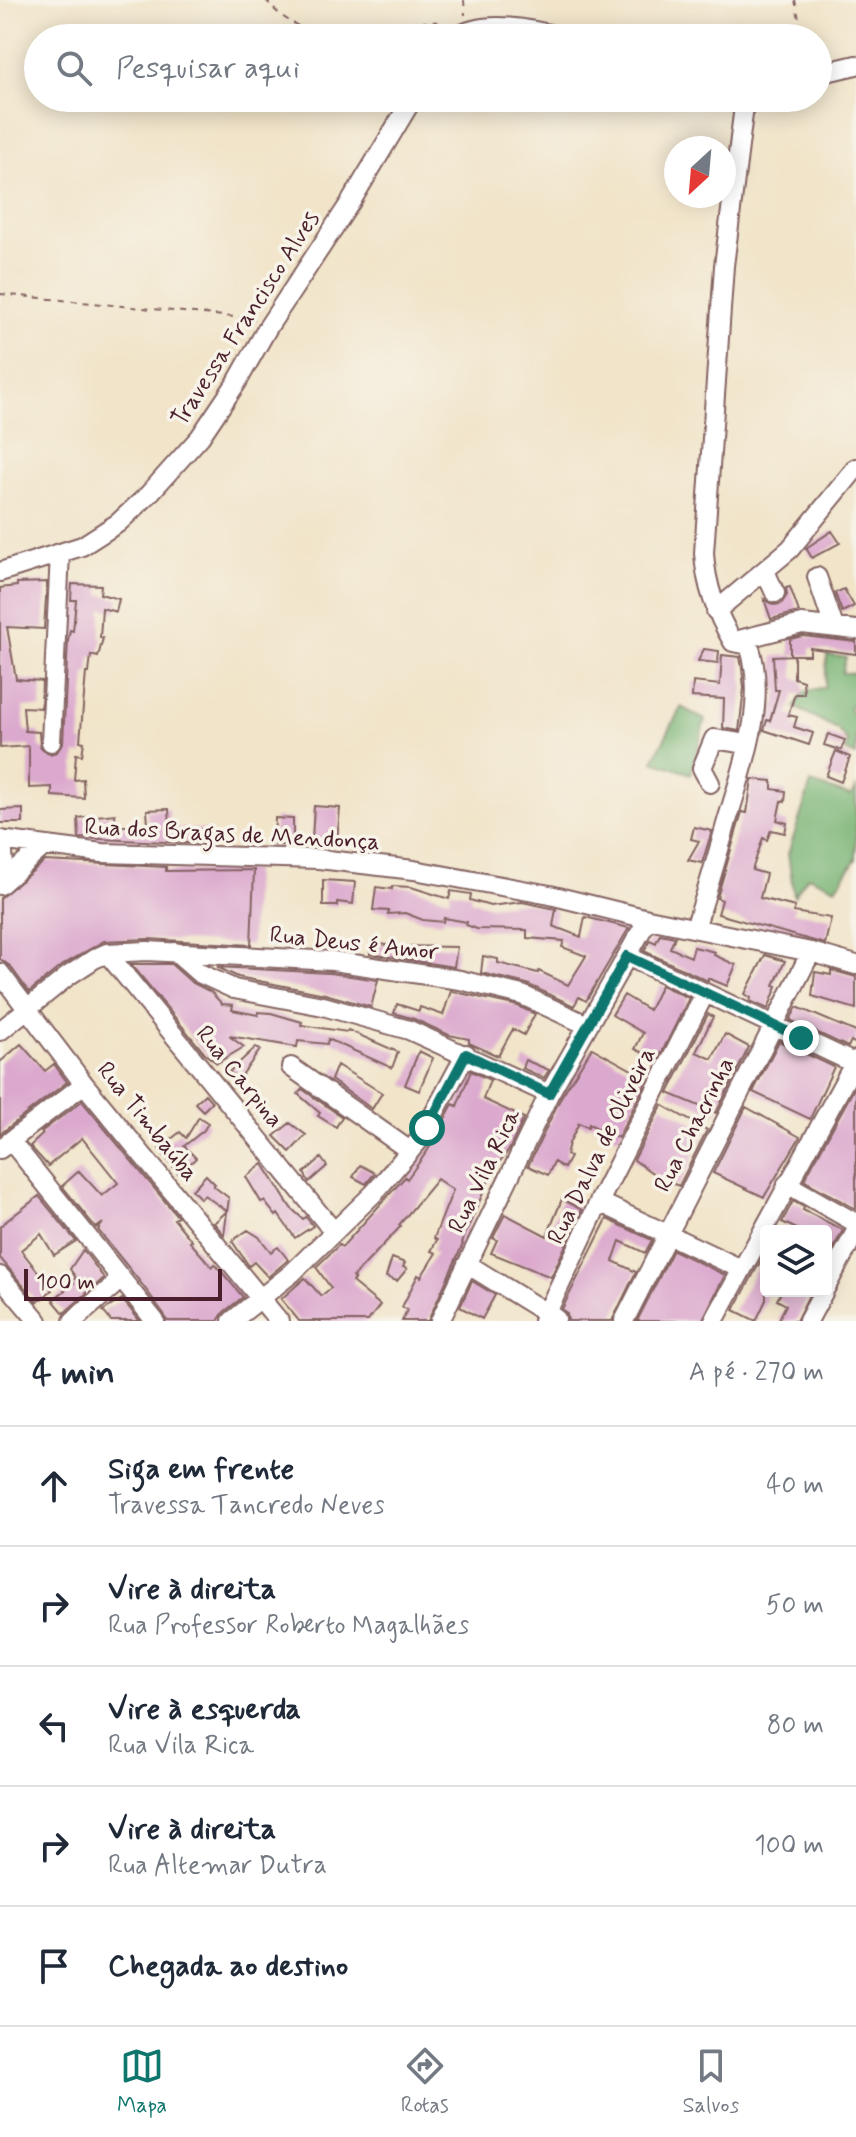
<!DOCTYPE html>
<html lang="pt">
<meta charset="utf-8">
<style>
body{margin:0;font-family:Mynerve,sans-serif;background:#f2f2f3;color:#1f2937}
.controls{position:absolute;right:24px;bottom:24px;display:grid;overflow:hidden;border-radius:8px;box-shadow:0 4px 20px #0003}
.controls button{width:72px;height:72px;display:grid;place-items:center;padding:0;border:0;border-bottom:2px solid #e0e1e3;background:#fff;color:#1f2937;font:40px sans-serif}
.compass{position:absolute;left:664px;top:136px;width:72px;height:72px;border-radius:50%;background:#fff;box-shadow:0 4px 20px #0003;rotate:206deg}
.scale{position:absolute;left:24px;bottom:20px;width:198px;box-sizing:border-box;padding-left:8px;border:4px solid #4a1f2b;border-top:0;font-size:22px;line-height:28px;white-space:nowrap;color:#4a1f2b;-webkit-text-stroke:6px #f7f3e8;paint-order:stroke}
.stop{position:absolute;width:24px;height:24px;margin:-18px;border:6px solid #0f766e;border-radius:50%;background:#fff}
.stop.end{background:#0f766e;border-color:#fff;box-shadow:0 2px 8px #0008}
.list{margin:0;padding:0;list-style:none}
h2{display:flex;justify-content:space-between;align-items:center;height:104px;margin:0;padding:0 32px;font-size:34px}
h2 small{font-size:26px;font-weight:400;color:#747a83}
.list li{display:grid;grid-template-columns:52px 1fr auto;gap:24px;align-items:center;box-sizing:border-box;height:120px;padding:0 32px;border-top:2px solid #e0e1e3}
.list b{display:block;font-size:30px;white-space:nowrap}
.list p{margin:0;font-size:26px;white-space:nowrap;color:#747a83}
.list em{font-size:26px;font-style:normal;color:#747a83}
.icon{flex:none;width:44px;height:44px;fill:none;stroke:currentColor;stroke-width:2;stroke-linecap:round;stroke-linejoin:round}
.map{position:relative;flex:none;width:856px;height:1321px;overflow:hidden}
.search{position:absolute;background:#fff;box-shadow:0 4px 20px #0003;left:24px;right:24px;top:24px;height:88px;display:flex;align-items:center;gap:20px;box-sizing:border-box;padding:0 28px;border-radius:44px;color:#747a83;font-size:30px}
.sheet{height:704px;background:#fff}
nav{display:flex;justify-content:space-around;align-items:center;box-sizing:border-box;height:112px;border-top:2px solid #e0e1e3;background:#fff;font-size:22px;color:#747a83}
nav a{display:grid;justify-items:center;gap:4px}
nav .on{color:#0f766e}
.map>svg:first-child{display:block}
.forest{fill:#76b272;stroke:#60684e;stroke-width:2}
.building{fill:#dca9ce}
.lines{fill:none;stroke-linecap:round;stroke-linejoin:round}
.minor-casing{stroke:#846462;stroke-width:22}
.path{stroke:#846462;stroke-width:2;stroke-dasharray:6 6;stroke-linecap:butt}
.minor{stroke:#fff;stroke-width:18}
.route{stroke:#0f766e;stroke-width:10}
.labels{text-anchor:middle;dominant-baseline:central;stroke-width:7;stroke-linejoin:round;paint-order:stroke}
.street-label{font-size:24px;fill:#4a1f2b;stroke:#f7f3e8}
</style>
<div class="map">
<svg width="856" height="1321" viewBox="0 0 856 1321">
<rect width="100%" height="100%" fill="#f7f3e8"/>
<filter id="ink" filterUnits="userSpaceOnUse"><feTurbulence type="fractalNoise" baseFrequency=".0125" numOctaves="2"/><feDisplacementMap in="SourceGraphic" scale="16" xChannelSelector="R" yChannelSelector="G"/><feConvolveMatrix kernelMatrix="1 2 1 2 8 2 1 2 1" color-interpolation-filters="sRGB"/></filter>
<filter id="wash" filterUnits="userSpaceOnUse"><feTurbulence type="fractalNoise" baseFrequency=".006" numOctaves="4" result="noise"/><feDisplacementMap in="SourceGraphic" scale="32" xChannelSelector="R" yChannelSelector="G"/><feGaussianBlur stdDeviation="1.8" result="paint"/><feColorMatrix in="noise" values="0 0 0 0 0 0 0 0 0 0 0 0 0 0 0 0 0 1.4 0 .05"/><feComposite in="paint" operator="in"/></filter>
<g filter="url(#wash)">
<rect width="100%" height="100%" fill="#f1e4c9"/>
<path class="forest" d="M827 655 846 657 842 673H856V700L849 708 856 719V756L845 751 848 742 837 729 795 707 804 692 825 687Z
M681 707 705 720 691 774 653 761Z
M811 783 851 796 856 788V859L836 888 808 876 794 896 788 854Z"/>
<g id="blocks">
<path class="building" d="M832 531 840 543 812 558 806 548Z
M47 582 44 629 7 627 16 679 42 681 41 708 23 707 25 731 39 732 40 747 50 754 57 752 63 743 68 640 70 630 73 631 76 600H71L72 584 101 585 100 594 119 599 116 612 102 608 100 638H103L98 657 91 655 89 673H86L80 741 84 742 82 755 76 754 74 780 83 779 84 798 52 796V787L29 788V746L0 748V588L17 586V583Z
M790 587 799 612 771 619 764 599 773 605 781 604 787 595 786 588Z
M844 589 854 606 842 612 835 593Z
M803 636 856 642V654L810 648V655H790V639Z
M704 649 719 651 718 663 698 661Z
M722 655 740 657 742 668 744 688 739 731 723 728 724 699 692 697 693 682 720 685Z
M794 655V678L803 681 804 694H795L788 715 797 717 794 727 813 733 809 745 764 730 767 720 770 721 779 690H775L773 656Z
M828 734 845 740 841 750 824 745Z
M836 751 850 757 841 782 826 776Z
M752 779 772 781V789L786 791 785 802 781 801 777 820 787 823 785 833 771 830 767 840 763 838 752 870 766 874 760 898 795 907 793 912 831 918 825 944 718 914 722 900 717 898 742 812 747 813Z
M314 806 340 808 337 842 312 840Z
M23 809V823H0V810Z
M169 809 170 828 208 830V844L79 838 78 818 115 814 116 826H148L147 810Z
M275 818 293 819V845H274Z
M694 827 712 831 702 863 688 860 699 841 691 839Z
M45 861 166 867V871L254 870 251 945 148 939 104 941 61 966 29 992 10 966 0 959V898Z
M323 880 355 882 353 904 337 902V906H323Z
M392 886 411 887 449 899 451 891 471 894 470 900 490 906 522 902 556 909 553 926 581 937 585 917 629 928 586 1001 579 997 574 1006 527 984 481 973 483 956 498 959V963L538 973 539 971 568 985 586 956 562 947 564 941 527 938V930L477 929 466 925 467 922 444 918 443 922 423 920 405 913 388 914 389 911 373 910 376 887 392 889Z
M660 934 675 937 670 948 691 957 694 947 715 952 714 955 736 965 727 986 708 978V981L644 951 650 940 656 943Z
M371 943 396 946 457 947 454 967 370 954Z
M765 955 785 961 774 985 777 986 768 1009 750 1001 751 998 745 994Z
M131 964H171L191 982 211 992 222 1004 233 1005 232 1010 258 1015V1012L271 1013 302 1022 301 1025 347 1032 348 1030 398 1052 392 1068 328 1039 327 1044 298 1041 297 1047 229 1036 244 1047 217 1063 205 1054Z
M217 967 330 973 378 980 371 1007 325 994 238 977Z
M831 970 856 977V1009L812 996 815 972 831 975Z
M661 985 689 998 658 1060 635 1049 643 1033 612 1015 624 995 649 1010Z
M451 991 518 1006 535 1014 524 1035 513 1029 498 1056 469 1043V1039L449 1035 414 1019 394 1013 397 1004 419 1011 420 1007 443 1015Z
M797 1007 856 1032V1044L851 1041 848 1047 790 1020Z
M708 1014 713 1017 696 1052 712 1059 725 1034 749 1047 716 1113 668 1093Z
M779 1041 834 1067 810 1119 753 1092Z
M21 1044 45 1071 54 1064 67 1082 0 1134V1062Z
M256 1047 260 1050 239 1079 229 1072Z
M592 1048 648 1079 618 1138 589 1124 588 1127 579 1123 569 1143 566 1155 570 1157 564 1168 554 1162 548 1175 528 1166 561 1097Z
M419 1051 433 1058 419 1091 405 1085Z
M525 1060 549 1070 544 1078 522 1068Z
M337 1065 382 1093 372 1109 331 1080Z
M471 1071 490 1080 483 1099 524 1118 509 1150 493 1170 466 1232 462 1243 463 1244 428 1321H402L407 1310 402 1307 418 1275 421 1277 436 1253 431 1251 437 1240 434 1238 453 1190 437 1179 399 1225 401 1226 353 1277 355 1279 352 1282 380 1305 368 1321H299L281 1299 305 1278 321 1296 331 1288 316 1267 339 1245 342 1247 405 1177 407 1179 428 1150 453 1104 457 1106Z
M856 1085V1209L804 1180Z
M302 1089 342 1117 336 1127 318 1116 320 1113 298 1094Z
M205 1094 212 1102 203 1111 195 1103Z
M82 1101 178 1217 174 1219 192 1241 190 1242 212 1267 215 1264 243 1297 224 1312 218 1321H167L164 1314 141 1283 98 1230 103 1223 96 1228 62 1186 79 1171 102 1196 118 1183 82 1138 48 1166 30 1146 43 1134 41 1132Z
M662 1105 707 1130 679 1186 661 1179 634 1160Z
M746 1107 800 1137 764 1197 713 1173Z
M199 1117 208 1123 204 1130 184 1146 196 1158 179 1174 159 1149 180 1132 186 1138Z
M290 1123 306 1135 290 1152 274 1136Z
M321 1158 327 1166 309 1182 304 1173Z
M263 1164 291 1208 303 1219 306 1217 313 1226 295 1238 278 1214 276 1216 264 1201 261 1202 246 1177Z
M360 1165 375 1173 366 1184 353 1177Z
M206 1175 215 1184 213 1186 229 1198 224 1235 214 1223 227 1211 204 1195 201 1199 192 1190Z
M39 1196 76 1241 54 1255 41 1234 21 1250 52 1290 37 1302 0 1258V1226Z
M562 1199 582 1210 551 1277 491 1253 497 1240 493 1238 505 1214 547 1236Z
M793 1201 804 1207 803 1210 843 1230 826 1262V1231H801L782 1222Z
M607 1219 652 1240 645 1253 620 1241 613 1261 636 1272 612 1321H568L567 1314 562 1309Z
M248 1230 259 1237 271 1252 278 1247 286 1257 288 1260 268 1277 254 1262 249 1266 232 1241Z
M83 1250 104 1278 64 1313 53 1300 74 1283 72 1281 76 1278 70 1269Z
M673 1250 725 1275 702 1321H637Z
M766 1251V1300L756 1321 734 1310Z
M392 1258 405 1263 403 1267 407 1269 397 1281 386 1277Z
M472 1281 495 1295 482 1319 460 1307Z
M782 1291H802L809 1295 796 1321H778L786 1305 777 1300Z
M122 1299 140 1321H111L103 1311Z"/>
</g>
</g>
<g filter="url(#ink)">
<use href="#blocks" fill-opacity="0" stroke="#846462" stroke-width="2"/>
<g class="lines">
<g class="minor-casing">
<path id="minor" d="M456 38C483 18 535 30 565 38
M818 74 856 65
M765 571 775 593
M0 572 82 546 118 523 148 495 200 437 237 382 268 327 350 203 413 98
M817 577 834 627
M716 611 790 549 856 468
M735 641 802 624 856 630
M51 742 60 553
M710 783 702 768 714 739 747 744
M0 840 102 853 319 859 414 870 550 895 648 919 811 952 856 965
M2 840 5 879
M0 885 43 847
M695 928C707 892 717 857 727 821 743 767 768 700 749 645L733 642C716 613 706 586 704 553L724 266 745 98
M175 952 199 973 234 989 323 1006 409 1030 549 1094
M107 953 334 1232
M627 956 856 1064
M0 973 84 1084 279 1321
M0 1031 68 976 94 959 107 953 147 951 333 961 460 980 522 995 587 1025
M291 1067 410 1151
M11 1141 155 1321
M0 1149 84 1084
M787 1184 856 1223
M599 1202 741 1269
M467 1264 556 1319
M0 1276 38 1321
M826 1287 856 1231
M73 1321 120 1280
M232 1321 292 1273 374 1193 421 1138 466 1054
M440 1321 549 1094 648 919
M543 1321 599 1202 705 993
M624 1321 811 952
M714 1321 856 1060
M808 1321 824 1291"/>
</g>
<path class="path" d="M266 0C291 33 341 44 380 36 401 31 426 14 446 25
M464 0 465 15
M795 0 803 38
M0 294 255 319"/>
<use href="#minor" class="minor"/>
</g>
</g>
<g class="lines" filter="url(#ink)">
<path class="route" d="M427 1128 466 1054 549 1094 627 956 801 1038"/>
</g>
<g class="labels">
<g class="street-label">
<text transform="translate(246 319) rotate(-57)">Travessa Francisco Alves</text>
<text transform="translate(232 835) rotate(3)">Rua dos Bragas de Mendonça</text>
<text transform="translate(354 944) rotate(6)">Rua Deus é Amor</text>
<text transform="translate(239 1077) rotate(51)">Rua Carpina</text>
<text transform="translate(147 1122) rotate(51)">Rua Timbaúba</text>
<text transform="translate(695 1125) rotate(-63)">Rua Chacrinha</text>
<text transform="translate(602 1146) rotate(-64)">Rua Dalva de Oliveira</text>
<text transform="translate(485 1171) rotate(-64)">Rua Vila Rica</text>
</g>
</g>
</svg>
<div class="controls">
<button><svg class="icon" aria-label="layers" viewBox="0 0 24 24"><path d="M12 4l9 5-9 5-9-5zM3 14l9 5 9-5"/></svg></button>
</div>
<svg class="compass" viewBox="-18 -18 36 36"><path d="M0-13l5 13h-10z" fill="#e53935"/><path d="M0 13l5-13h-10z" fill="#747a83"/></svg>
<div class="scale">100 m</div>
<div class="stop" style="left:427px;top:1128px"></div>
<div class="stop end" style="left:801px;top:1038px"></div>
<div class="search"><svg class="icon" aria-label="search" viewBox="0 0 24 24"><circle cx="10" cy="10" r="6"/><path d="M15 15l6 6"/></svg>Pesquisar aqui</div>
</div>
<section class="sheet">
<h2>4 min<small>A pé · 270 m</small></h2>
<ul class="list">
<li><svg class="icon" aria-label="ahead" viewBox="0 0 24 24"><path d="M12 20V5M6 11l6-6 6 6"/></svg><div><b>Siga em frente</b><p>Travessa Tancredo Neves</p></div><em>40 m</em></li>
<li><svg class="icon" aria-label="right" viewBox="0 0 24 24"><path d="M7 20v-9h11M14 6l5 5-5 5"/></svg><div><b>Vire à direita</b><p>Rua Professor Roberto Magalhães</p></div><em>50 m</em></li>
<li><svg class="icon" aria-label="left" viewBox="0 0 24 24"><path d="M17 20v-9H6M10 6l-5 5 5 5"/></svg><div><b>Vire à esquerda</b><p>Rua Vila Rica</p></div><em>80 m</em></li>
<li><svg class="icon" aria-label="right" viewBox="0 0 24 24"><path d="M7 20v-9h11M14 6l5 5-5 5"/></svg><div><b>Vire à direita</b><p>Rua Altemar Dutra</p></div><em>100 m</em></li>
<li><svg class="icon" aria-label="arrive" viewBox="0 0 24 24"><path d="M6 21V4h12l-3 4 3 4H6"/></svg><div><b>Chegada ao destino</b></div></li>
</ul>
</section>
<nav>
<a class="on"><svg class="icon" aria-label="map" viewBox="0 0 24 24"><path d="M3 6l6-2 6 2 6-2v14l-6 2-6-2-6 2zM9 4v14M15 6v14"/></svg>Mapa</a>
<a><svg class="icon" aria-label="directions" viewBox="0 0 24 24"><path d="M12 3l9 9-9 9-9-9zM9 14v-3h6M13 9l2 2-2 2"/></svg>Rotas</a>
<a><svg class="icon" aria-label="saved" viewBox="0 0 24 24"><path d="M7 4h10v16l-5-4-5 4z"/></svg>Salvos</a>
</nav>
